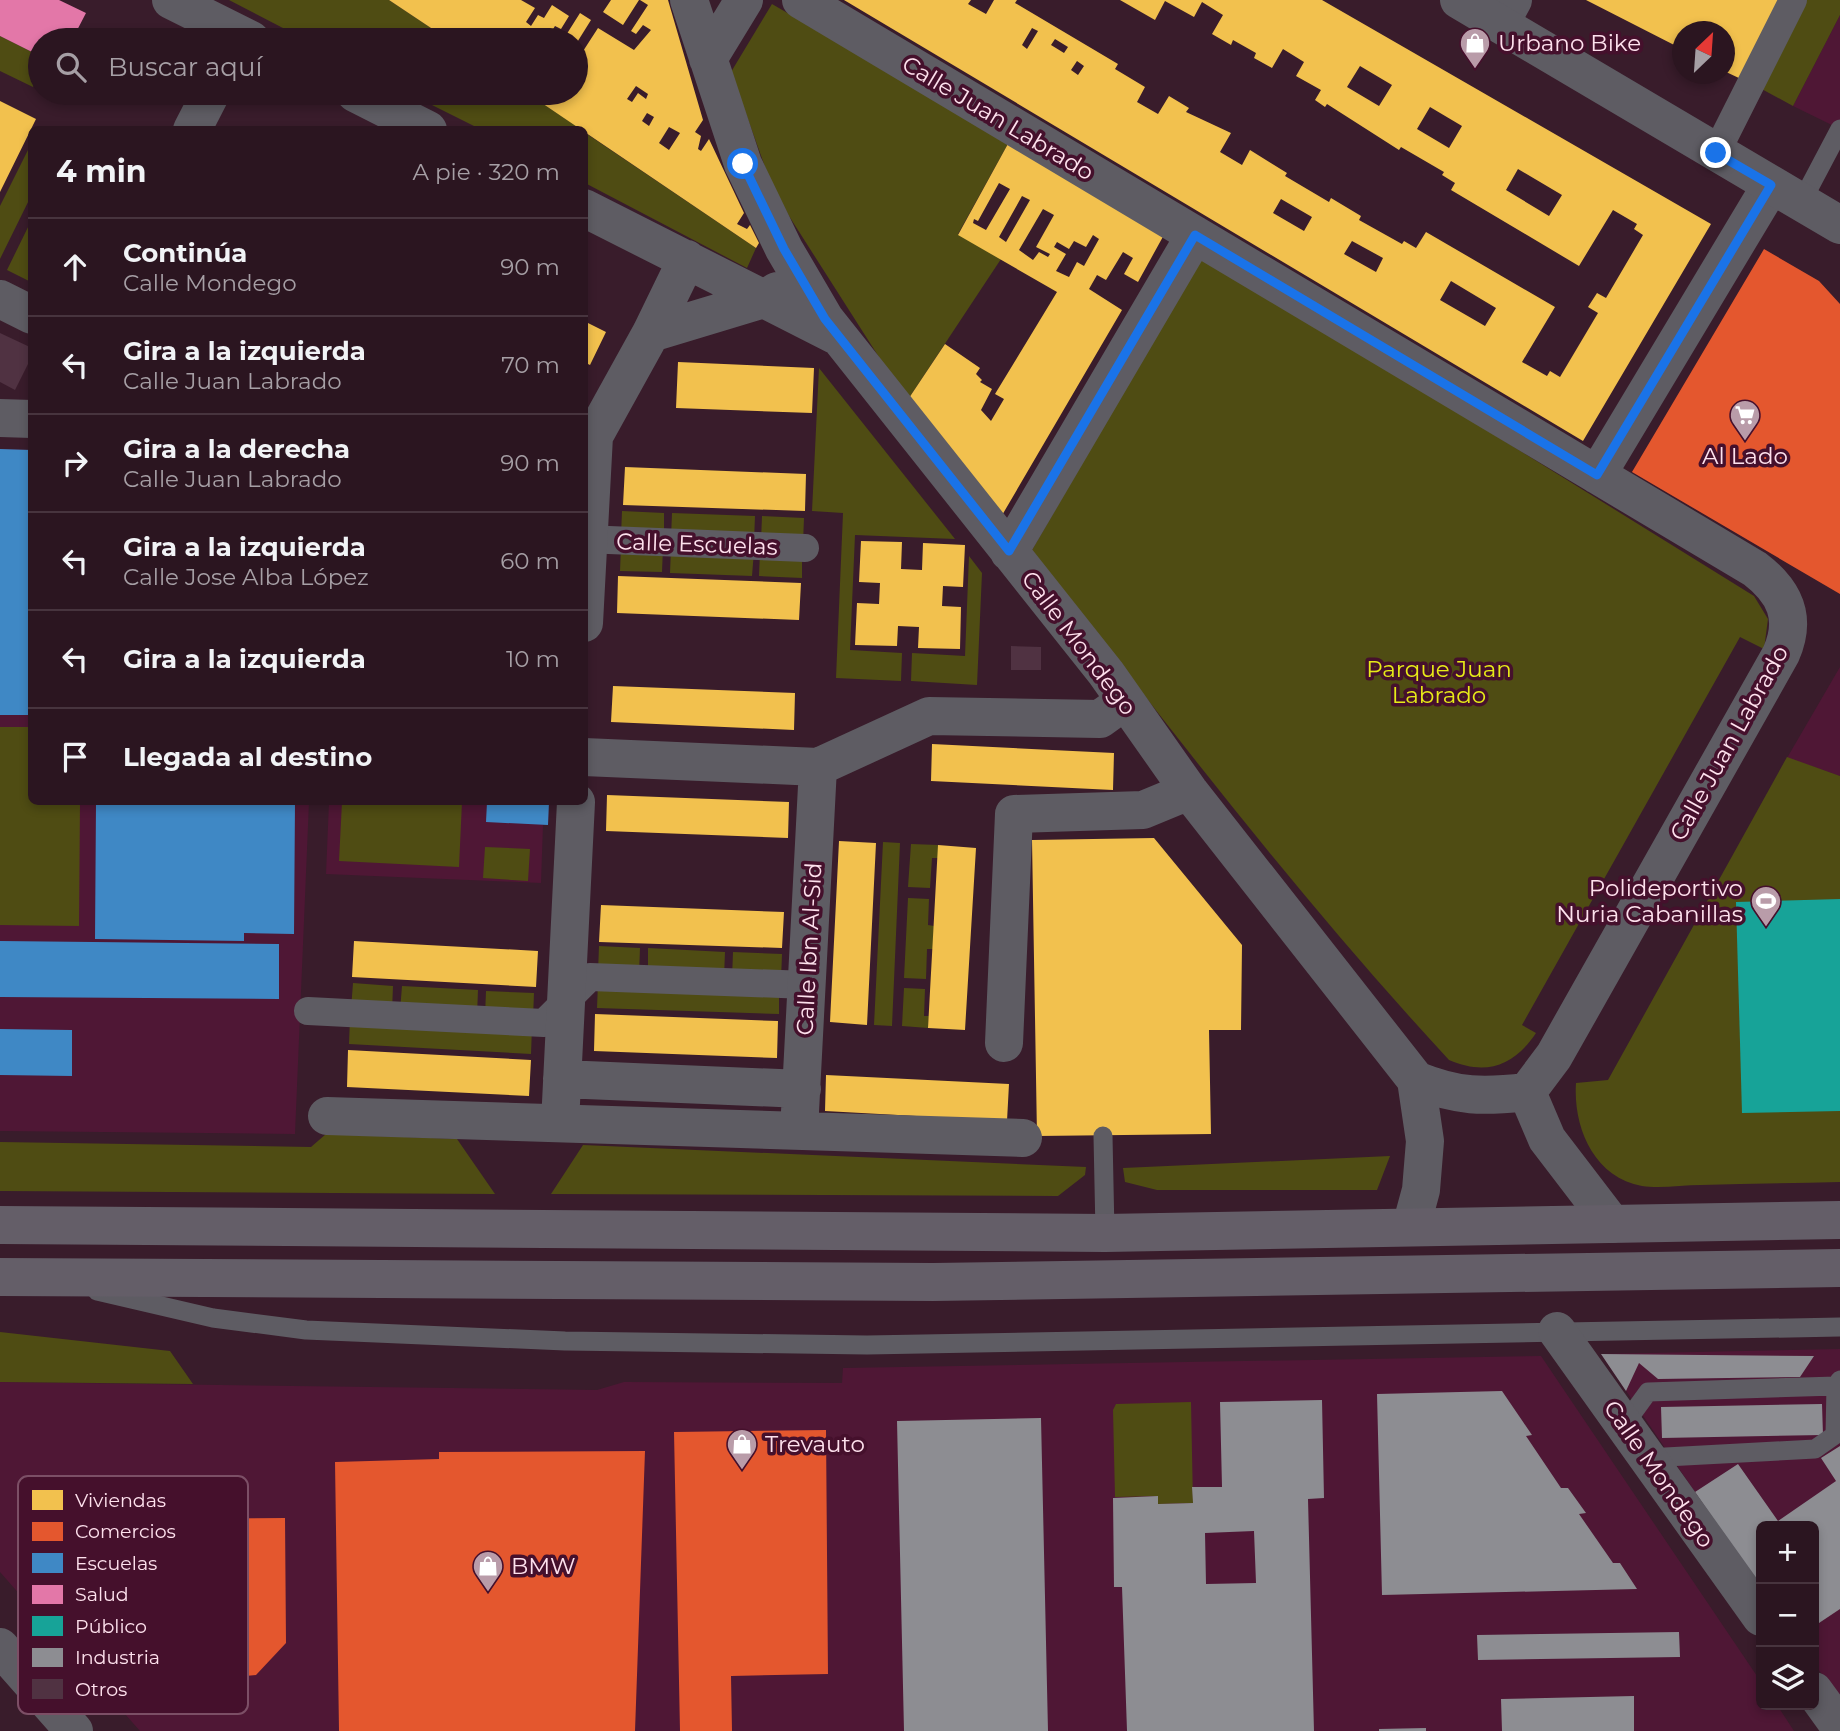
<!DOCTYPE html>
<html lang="es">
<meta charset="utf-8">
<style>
body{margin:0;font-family:Montserrat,sans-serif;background:#37222d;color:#f1f3f6}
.controls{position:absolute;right:21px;bottom:21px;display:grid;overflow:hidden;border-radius:10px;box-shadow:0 4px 10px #0003}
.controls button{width:63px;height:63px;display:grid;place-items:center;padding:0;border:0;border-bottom:2px solid #47343e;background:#2b1520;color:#f1f3f6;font:35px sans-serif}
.compass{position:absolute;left:1672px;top:21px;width:63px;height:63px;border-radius:50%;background:#2b1520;box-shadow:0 4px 10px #0003;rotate:25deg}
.stop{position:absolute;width:21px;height:21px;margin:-16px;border:5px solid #1a73e8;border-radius:50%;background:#fff}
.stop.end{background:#1a73e8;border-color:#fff;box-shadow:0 2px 7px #0008}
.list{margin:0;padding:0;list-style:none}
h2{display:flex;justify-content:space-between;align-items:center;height:91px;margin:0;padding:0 28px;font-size:30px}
h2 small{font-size:23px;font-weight:400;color:#a69fa5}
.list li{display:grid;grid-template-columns:46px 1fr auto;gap:21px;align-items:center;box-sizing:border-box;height:98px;padding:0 28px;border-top:2px solid #47343e}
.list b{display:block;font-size:26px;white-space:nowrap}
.list p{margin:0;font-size:23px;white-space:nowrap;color:#a69fa5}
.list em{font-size:23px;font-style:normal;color:#a69fa5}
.icon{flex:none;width:38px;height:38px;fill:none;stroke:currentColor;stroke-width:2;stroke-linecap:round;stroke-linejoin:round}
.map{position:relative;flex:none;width:1840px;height:1731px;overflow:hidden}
.search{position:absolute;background:#2b1520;box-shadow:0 4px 10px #0003;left:28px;top:28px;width:560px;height:77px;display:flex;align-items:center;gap:18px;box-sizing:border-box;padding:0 24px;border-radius:38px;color:#a69fa5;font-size:26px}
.panel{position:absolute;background:#2b1520;box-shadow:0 4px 10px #0003;left:28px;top:126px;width:560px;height:679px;border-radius:10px}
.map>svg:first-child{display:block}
.built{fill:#4f1735}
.green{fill:#4f4c13}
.homes{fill:#f2c14e;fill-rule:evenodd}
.shops{fill:#e4572e}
.schools{fill:#3f88c5}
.health{fill:#e377a8}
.public{fill:#17a398}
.industry{fill:#8d8d92;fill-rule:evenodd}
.building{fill:#503242}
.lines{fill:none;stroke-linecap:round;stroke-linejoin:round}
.service{stroke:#5e5c63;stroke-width:19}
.pedestrian{stroke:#5e5c63;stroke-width:28}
.minor{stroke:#5e5c63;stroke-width:38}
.tertiary{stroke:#5e5c63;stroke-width:38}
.trunk{stroke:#645e68;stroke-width:38}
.route{stroke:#1a73e8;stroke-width:9}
.labels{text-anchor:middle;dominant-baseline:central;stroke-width:7;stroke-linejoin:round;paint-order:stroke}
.poi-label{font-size:23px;fill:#fee1ed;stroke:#45102c;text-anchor:start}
.street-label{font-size:23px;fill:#fee1ed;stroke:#45102c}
.park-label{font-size:23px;fill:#e7eb18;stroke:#45102c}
.key{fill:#45102c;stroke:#7c4f66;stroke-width:2}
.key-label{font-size:19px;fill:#fee1ed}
</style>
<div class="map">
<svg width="1840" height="1731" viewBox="0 0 1840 1731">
<rect width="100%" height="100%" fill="#391c2b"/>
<path class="built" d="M1840 15V129L1793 106Z
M0 449 31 450 32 802H309L295 1134 0 1131Z
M1840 667V776L1787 758Z
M329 802H549L548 825H543L541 883 326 874Z
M1840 1349V1700L1814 1663V1526H1761V1589L1601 1354Z
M1541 1356 1761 1682V1705H1777L1794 1731H140L0 1572V1382L597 1390 624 1382 842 1383 843 1368Z"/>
<path class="green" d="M229 0H389L449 40H306Z
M1802 0H1840V15L1793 106 1758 87Z
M772 4 1009 142 958 234 1001 259 907 401 789 216 769 178 731 72Z
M0 36 40 56V72L33 87 0 71Z
M408 93H527L581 129H480Z
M584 132 756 248 747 268 585 183Z
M31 144V196L0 259V206Z
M31 221V282L7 270Z
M1203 254 1754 596 1768 619 1764 649 1740 637 1522 1025 1536 1033C1514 1066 1486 1076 1449 1060 1300 899 1166 724 1032 550Z
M819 368 955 539 855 535 850 650 902 653 901 681 836 678 843 513 812 511Z
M622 511 664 513V537L621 536Z
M672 513 755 516 754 541 671 538Z
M762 516 804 518 803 543 761 541Z
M621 546 663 547 662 572 620 571Z
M671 548 754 551 752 576 670 573Z
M760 552 802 554V578L759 576Z
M969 556 982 573 977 685 911 681 912 653 965 656Z
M0 727H31L32 802H80L79 926 0 925Z
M1787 757 1840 776V1182C1794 1183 1747 1184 1701 1185 1682 1185 1660 1189 1642 1186 1593 1177 1573 1126 1576 1083L1608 1080Z
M342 802H462L459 867 339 861Z
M883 842 900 843 892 1026 874 1025Z
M911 844 938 845V858H932L930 888 908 887Z
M485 847 530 849 528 881 483 878Z
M908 898 929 899 928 925 934 926 933 949H927L926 979 904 978Z
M599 946 640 948 639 974 598 972Z
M648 948 725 952 724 977 648 974Z
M733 952 782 954 781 980 732 978Z
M353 983 393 986 392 1011 351 1009Z
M598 983 779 990V1014L597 1008Z
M402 986 478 990 477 1016 400 1011Z
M904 988 925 989 924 1016H929L928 1028 902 1026Z
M486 991 534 993 533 1019 485 1016Z
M350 1018 532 1027 531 1054 349 1044Z
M326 1134 457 1139 495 1194 0 1191V1142L311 1147Z
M583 1145 1086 1167 1085 1175 1058 1196 551 1194Z
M1390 1156 1377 1190H1157L1125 1182 1123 1168Z
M0 1332 170 1351 193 1384 0 1382Z
M1191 1402 1193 1503 1158 1504V1496L1115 1497 1113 1410 1116 1404Z"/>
<path class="homes" d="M389 0H521L535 8 526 22 531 26 538 15 544 18 552 5 569 16 561 29 555 26 546 40H449Z
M611 0H639L623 25 603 12Z
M640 0H668L703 120 695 132 701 136 698 149 701 151 709 139 744 213 737 224 747 229 750 225 759 243 756 248 527 93H576V62L598 28 634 50 651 30 643 25 636 34 631 31 648 5ZM636 86 648 94 646 99 638 93 632 102 627 99ZM647 113 654 117 649 126 642 121ZM669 127 680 133 669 150 659 143Z
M844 0H971L968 4 986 14 994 0H1017L1015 3 1118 64 1115 69 1145 87 1137 102 1158 114 1169 96 1189 108 1186 112 1231 133 1220 152 1242 165 1250 150 1287 173 1285 176 1329 202 1331 198 1361 216 1359 220 1402 244 1404 241 1416 248 1426 232 1555 307 1522 362 1547 376 1550 371 1560 377 1598 313 1588 307 1597 293 1606 298 1643 235 1634 229 1637 224 1613 210 1579 266 1451 190 1455 183 1442 175 1444 172 1401 147 1399 150 1327 104 1325 107 1315 100 1321 90 1296 76 1304 62 1283 49 1272 68 1254 58 1256 53 1233 40 1231 45 1212 34 1223 15 1202 2 1194 17 1165 1 1155 20 1120 0H1322L1711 224 1583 441ZM1032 28 1038 31 1027 49 1022 45ZM1055 39 1068 47 1064 53 1051 45ZM1077 61 1084 66 1078 75 1071 70ZM1360 66 1392 85 1379 106 1347 87ZM1430 107 1462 126 1449 148 1417 129ZM1518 169 1562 195 1549 216 1506 190ZM1281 199 1312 217 1304 231 1273 213ZM1352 241 1383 258 1376 272 1344 254ZM1451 281 1496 308 1485 326 1440 300Z
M1586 0H1785L1741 79 1724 71V32H1682V49Z
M580 13 591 20 576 44V40H563Z
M0 101 36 119 0 192Z
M1009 142 1165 233 1138 282 1124 274 1133 258 1123 252 1106 280 1097 275 1089 289 1122 310 1001 517 907 401 945 344 980 368 976 374 982 380 980 382 992 389 981 410 991 421 1004 399 995 394 1057 292 958 235ZM999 183 1010 189 986 230 973 223 974 219 978 221ZM1022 196 1030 200 1006 242 999 237ZM1043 209 1054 215 1036 247 1050 254 1048 257 1039 252 1033 260 1019 250ZM1093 235 1099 239 1084 266 1077 262 1069 277 1056 271 1066 254 1054 247 1057 242 1069 249 1074 241 1086 247Z
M584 321 606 332 590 365 584 362Z
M678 362 814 368 812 413 676 408Z
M625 467 806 474 805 511 623 505Z
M861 541 902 542 901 569 922 570 923 543 965 545 963 587 943 586 942 606 961 607 960 649 918 648 919 627 898 626 897 646 855 645 857 603 879 604 880 583 859 582Z
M618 576 801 583 799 620 617 613Z
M613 686 795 693 794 730 611 722Z
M932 744 1114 753 1113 790 931 781Z
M607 795 789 802 788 838 606 831Z
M1154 838 1242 945 1241 1030H1209L1211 1134 1037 1136 1032 840Z
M839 841 876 843 867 1025 830 1022Z
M938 845 976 848 965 1030 928 1028Z
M601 905 784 912 782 948 599 942Z
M354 941 538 951 536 987 352 977Z
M595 1014 778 1021 777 1058 594 1051Z
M348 1050 531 1060 529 1096 347 1087Z
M826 1075 1009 1084 1007 1121 825 1111Z"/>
<path class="shops" d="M1764 249 1819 281 1840 304V594L1632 472Z
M826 1430 828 1674 731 1676 732 1731H680L674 1432Z
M645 1451 635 1731H339L335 1462 439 1459V1452Z
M63 1488H128V1519L285 1518 286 1643 256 1675 159 1684 122 1647 126 1584 79 1585 63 1567Z"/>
<path class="schools" d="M0 449 32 450V715H0Z
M96 802H295L294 934 244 933V941L95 939Z
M487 802H549L548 825 486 822Z
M0 941 279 944V999L0 997Z
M0 1029 72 1030V1076L0 1075Z"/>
<path class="health" d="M0 0H59L86 13 72 40H40V56L0 36Z"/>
<path class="public" d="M1840 899V1111L1742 1113 1736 902Z"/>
<path class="industry" d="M1601 1354 1814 1356 1800 1377 1658 1379 1639 1363 1626 1391Z
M1502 1391 1532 1435 1526 1436 1561 1488H1568L1586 1513 1579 1514 1613 1563H1620L1637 1589 1382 1595 1377 1394Z
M1322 1400 1324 1498 1308 1499 1314 1731H1127L1122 1587H1114L1113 1498 1158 1496V1504L1193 1503 1192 1487H1222L1220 1402ZM1254 1531 1256 1583 1206 1584 1205 1533Z
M1822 1404 1823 1435 1662 1438 1661 1407Z
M1041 1418 1048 1731H904L897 1421Z
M1840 1446V1609L1819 1623 1814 1616V1526H1761V1589L1695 1492 1738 1464 1778 1521 1836 1481 1821 1458Z
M1679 1632 1680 1657 1478 1660 1477 1635Z
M1634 1696V1731H1502L1501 1699Z
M1426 1728V1731H1379V1729Z"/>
<path class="building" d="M0 333 32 348V356L15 390 0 382Z
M1011 646 1041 647V670H1011Z"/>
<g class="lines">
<path class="service" d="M1801 203 1840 129
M1103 1136 1105 1233
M97 1291 213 1318 306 1330 565 1341 867 1345 1840 1327
M1624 1425 1648 1392 1836 1386 1840 1380
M1647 1458 1815 1449 1835 1435 1836 1386"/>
<path class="pedestrian" d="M1716 153 1793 0
M584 539 805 548
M308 1011 544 1023 590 977 807 985"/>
<path class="minor" d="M171 0 251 40
M689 0 743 164 784 249 825 319 1106 673 1189 791 1416 1080 1425 1141 1421 1190 1411 1227
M801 0 1755 569C1785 592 1797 618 1781 654L1554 1056 1527 1092C1483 1097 1458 1097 1416 1080
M1500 24 1513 0
M708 59 744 0
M355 93 428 130
M192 130 211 93
M584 208 835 335
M0 299 32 315
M651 333 764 299 777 291
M0 418 32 419
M1597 475 1771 185
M1009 552 1195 235
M584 623 594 436 651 333 687 259
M584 757 818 767 929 716 1100 719 1125 701
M1004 1043 1014 814 1143 810 1189 791
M562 1079 802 1089
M1527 1092 1547 1139 1612 1224
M327 1116 1023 1138
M560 1123 576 802
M799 1131 818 767
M1557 1331 1761 1617
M1814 1691 1840 1727"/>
<path class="tertiary" d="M1459 0 1840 225
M0 1647 74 1731"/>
<path class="trunk" d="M0 1225 1105 1233 1840 1220
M0 1277 933 1282 1840 1268"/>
</g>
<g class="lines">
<path class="route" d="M743 164 784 249 825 319 1009 551 1195 235 1597 475 1771 185 1716 153"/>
</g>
<defs>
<g id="shop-pin" transform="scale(1.575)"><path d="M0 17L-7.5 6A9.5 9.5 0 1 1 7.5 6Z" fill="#b99ca9" stroke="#45102c"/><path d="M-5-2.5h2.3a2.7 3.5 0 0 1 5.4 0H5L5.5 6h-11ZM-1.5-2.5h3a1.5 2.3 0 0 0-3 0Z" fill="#fff"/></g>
<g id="supermarket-pin" transform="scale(1.575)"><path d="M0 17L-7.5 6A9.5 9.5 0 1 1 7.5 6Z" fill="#b99ca9" stroke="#45102c"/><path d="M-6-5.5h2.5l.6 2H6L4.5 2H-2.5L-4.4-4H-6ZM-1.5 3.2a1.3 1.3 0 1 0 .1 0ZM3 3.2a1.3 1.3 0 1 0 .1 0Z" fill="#fff"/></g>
<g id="stadium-pin" transform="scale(1.575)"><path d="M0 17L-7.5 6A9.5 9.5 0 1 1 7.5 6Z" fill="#b99ca9" stroke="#45102c"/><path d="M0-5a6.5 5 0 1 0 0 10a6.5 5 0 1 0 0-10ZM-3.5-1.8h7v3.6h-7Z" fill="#fff"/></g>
</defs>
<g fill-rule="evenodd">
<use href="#shop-pin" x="1475" y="43"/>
<use href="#supermarket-pin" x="1745" y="415"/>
<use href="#stadium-pin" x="1766" y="901"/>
<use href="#shop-pin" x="742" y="1444"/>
<use href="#shop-pin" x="488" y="1566"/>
</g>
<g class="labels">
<g class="poi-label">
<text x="1498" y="43">Urbano Bike</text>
<text x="1745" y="456" text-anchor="middle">Al Lado</text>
<text x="1743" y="888" text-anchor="end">Polideportivo<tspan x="1743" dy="26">Nuria Cabanillas</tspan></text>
<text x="765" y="1444">Trevauto</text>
<text x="511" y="1566">BMW</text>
</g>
<g class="street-label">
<text transform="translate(998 118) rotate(31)">Calle Juan Labrado</text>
<text transform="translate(697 544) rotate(2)">Calle Escuelas</text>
<text transform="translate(1079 643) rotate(53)">Calle Mondego</text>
<text transform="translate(1729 743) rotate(-61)">Calle Juan Labrado</text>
<text transform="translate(809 949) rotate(-87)">Calle Ibn Al-Sid</text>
<text transform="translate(1659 1474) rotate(55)">Calle Mondego</text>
</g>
<g class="park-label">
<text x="1439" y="669">Parque Juan<tspan x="1439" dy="26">Labrado</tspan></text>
</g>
</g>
<rect x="18" y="1476" width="230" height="238" rx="10" class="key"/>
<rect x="32" y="1490" width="31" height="20" fill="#f2c14e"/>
<rect x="32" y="1522" width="31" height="19" fill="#e4572e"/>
<rect x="32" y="1553" width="31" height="20" fill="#3f88c5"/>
<rect x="32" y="1585" width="31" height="19" fill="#e377a8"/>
<rect x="32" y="1616" width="31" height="20" fill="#17a398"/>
<rect x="32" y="1648" width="31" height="19" fill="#8d8d92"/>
<rect x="32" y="1679" width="31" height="20" fill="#503242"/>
<g class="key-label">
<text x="75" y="1507">Viviendas</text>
<text x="75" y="1538">Comercios</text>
<text x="75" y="1570">Escuelas</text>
<text x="75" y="1601">Salud</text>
<text x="75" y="1633">Público</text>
<text x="75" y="1664">Industria</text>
<text x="75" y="1696">Otros</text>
</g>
</svg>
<div class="controls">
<button>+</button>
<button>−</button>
<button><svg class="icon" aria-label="layers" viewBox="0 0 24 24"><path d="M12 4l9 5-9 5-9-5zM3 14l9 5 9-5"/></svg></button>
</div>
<svg class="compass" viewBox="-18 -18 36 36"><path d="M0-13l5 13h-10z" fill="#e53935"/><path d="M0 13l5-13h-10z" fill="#a69fa5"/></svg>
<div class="stop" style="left:743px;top:164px"></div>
<div class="stop end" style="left:1716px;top:153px"></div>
<div class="search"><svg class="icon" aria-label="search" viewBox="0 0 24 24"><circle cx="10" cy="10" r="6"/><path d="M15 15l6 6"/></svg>Buscar aquí</div>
<section class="panel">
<h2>4 min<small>A pie · 320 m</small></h2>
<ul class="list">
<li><svg class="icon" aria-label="ahead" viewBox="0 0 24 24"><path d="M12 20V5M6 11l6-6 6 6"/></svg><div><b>Continúa</b><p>Calle Mondego</p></div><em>90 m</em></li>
<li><svg class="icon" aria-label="left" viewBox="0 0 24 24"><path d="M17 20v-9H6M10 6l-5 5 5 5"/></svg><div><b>Gira a la izquierda</b><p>Calle Juan Labrado</p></div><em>70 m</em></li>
<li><svg class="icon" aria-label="right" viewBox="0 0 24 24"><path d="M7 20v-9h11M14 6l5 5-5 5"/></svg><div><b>Gira a la derecha</b><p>Calle Juan Labrado</p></div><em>90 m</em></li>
<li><svg class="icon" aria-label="left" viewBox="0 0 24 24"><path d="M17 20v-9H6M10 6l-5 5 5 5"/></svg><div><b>Gira a la izquierda</b><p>Calle Jose Alba López</p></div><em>60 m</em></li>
<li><svg class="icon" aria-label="left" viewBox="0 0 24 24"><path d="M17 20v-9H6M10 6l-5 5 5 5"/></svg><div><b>Gira a la izquierda</b></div><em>10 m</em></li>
<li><svg class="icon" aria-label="arrive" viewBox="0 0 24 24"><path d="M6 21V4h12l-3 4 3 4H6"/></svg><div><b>Llegada al destino</b></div></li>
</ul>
</section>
</div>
